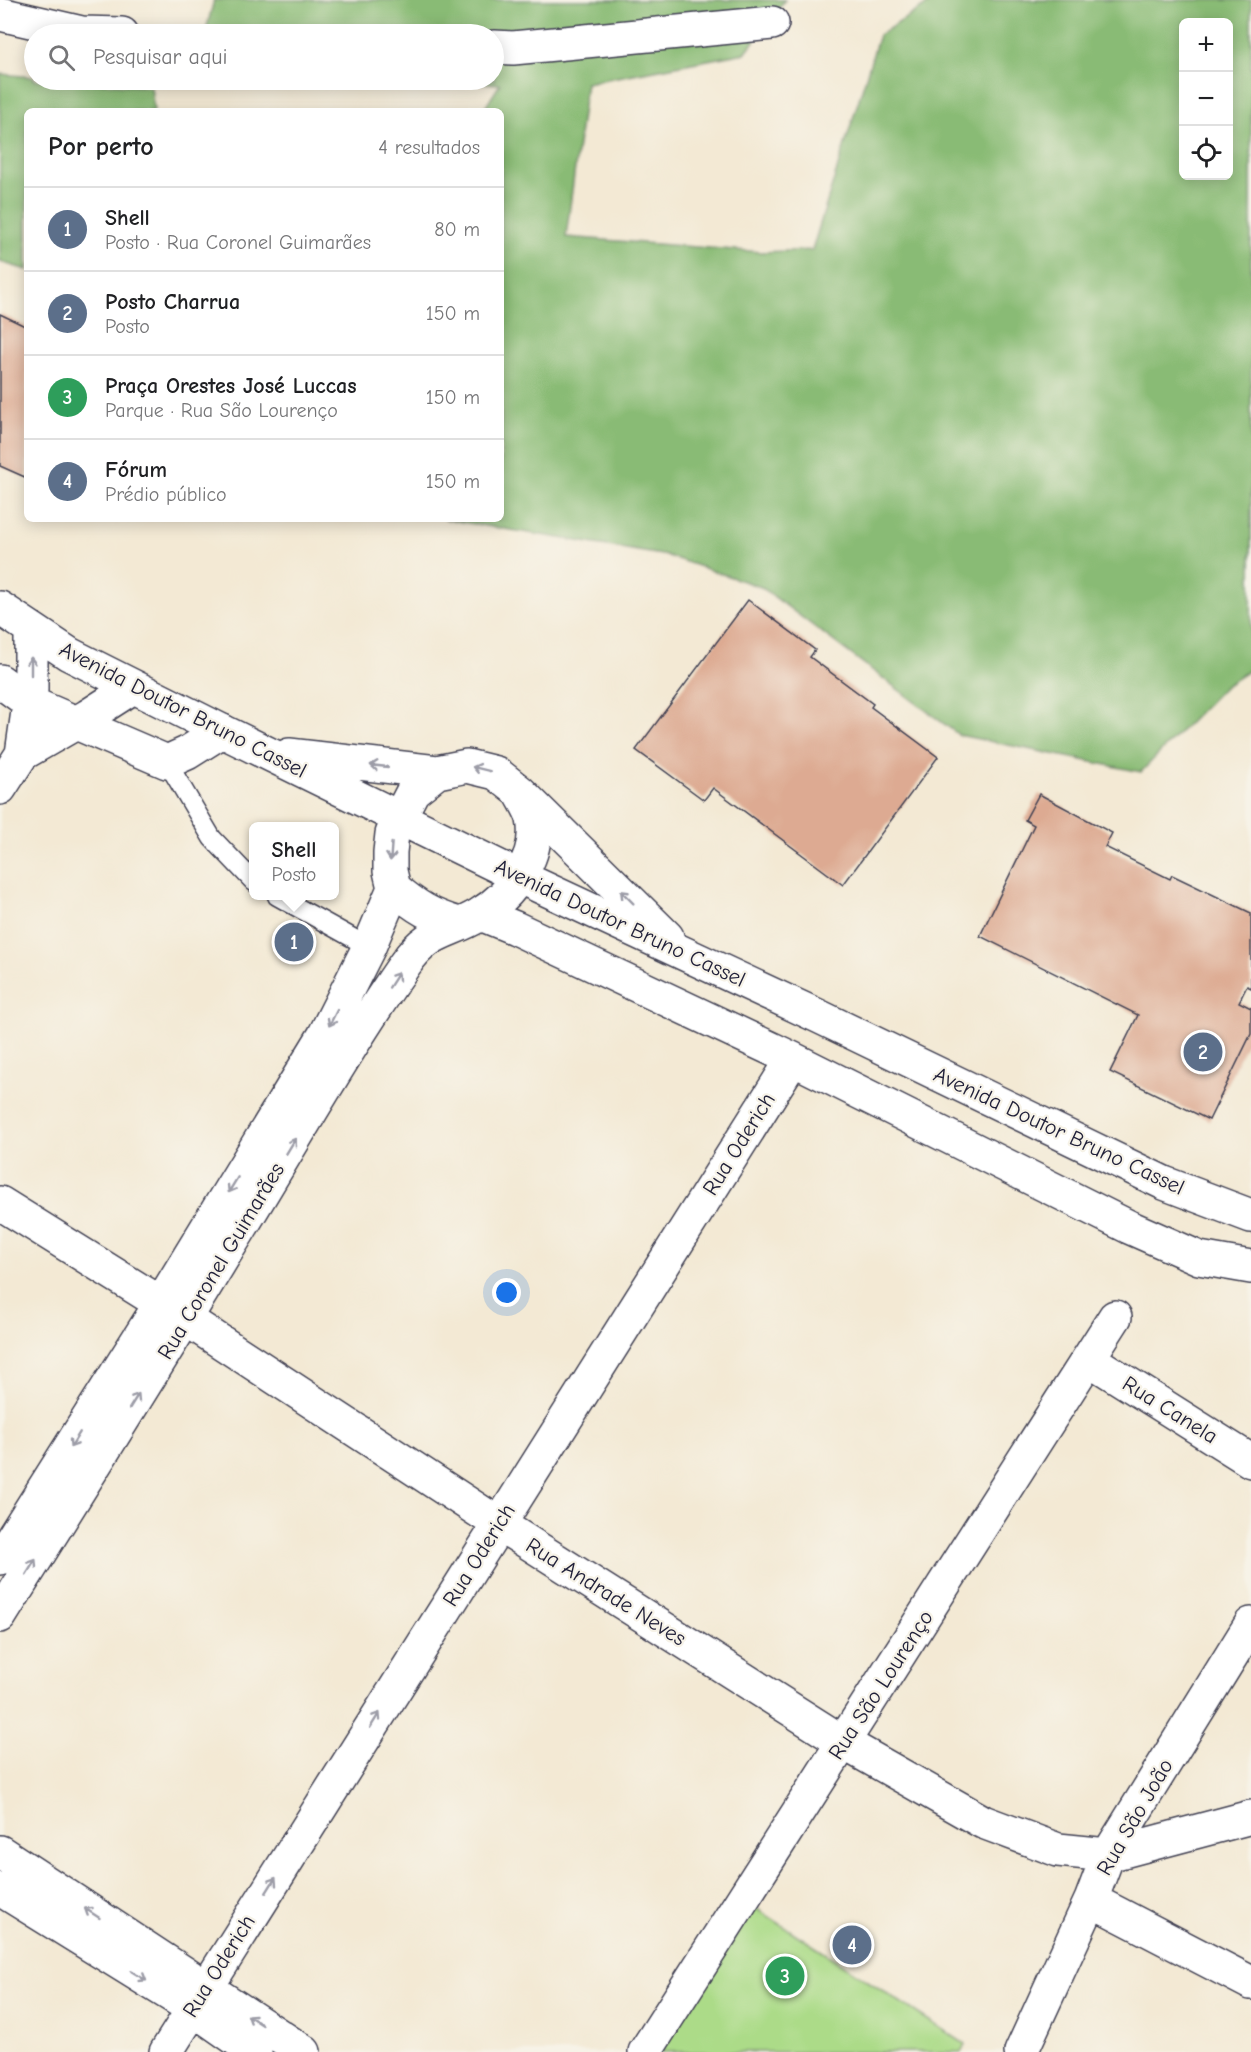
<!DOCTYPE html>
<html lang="pt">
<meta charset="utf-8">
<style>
body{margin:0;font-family:"Comic Neue",sans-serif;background:#f6f6f6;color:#202124}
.controls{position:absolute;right:18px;top:18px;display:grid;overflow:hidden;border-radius:9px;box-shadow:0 3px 15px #0003}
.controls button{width:54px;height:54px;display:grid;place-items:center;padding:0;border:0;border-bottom:2px solid #e0e0e0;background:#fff;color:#202124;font:30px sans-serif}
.you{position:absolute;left:507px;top:1293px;width:21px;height:21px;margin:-15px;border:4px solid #fff;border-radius:50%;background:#1a73e8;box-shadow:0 0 0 9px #1a73e833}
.badge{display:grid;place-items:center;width:39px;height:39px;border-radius:50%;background:#b45309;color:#fff;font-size:20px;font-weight:700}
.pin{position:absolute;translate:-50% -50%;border:3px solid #fff;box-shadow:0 2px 6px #0006}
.popup{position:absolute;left:249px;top:822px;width:90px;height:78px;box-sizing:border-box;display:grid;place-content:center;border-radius:9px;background:#fff;filter:drop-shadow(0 2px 4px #0005);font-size:20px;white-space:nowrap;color:#757577}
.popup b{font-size:22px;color:#202124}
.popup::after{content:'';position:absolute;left:50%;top:100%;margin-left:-12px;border:12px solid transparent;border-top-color:#fff}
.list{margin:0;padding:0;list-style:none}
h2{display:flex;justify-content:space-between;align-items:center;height:78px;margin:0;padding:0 24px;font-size:26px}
h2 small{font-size:20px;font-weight:400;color:#757577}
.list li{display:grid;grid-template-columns:39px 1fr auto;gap:18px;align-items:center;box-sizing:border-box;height:84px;padding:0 24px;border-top:2px solid #e0e0e0}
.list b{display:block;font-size:22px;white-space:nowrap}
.list p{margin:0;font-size:20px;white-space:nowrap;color:#757577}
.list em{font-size:20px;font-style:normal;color:#757577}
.icon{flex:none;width:33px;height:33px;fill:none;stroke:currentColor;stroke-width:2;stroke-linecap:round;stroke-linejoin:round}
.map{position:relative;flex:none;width:1251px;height:2052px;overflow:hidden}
.search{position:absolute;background:#fff;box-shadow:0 3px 15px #0003;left:24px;top:24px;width:480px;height:66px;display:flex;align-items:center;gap:15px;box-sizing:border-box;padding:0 21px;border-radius:33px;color:#757577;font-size:22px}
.panel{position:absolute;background:#fff;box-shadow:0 3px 15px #0003;left:24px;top:108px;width:480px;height:414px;border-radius:9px}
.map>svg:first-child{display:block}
.green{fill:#acdb88;stroke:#677e62;stroke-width:1.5}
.forest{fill:#89bb74;stroke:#566e58;stroke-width:1.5;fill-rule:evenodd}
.building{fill:#ddaa92}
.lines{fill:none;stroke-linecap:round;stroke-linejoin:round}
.service-casing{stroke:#414052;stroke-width:21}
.minor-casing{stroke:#414052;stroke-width:36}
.primary-casing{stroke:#414052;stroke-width:36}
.service{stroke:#fff;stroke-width:18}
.minor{stroke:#fff;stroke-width:33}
.primary{stroke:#fff;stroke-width:33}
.oneway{stroke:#9c9ca7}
.labels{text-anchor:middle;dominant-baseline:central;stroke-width:4.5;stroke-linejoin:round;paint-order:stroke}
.street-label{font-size:22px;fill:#22223b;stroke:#f7f3e8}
</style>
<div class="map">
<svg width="1251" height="2052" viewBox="0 0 1251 2052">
<rect width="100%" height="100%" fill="#f7f3e8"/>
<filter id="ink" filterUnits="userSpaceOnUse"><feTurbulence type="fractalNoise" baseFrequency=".0167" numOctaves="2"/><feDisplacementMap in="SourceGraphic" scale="12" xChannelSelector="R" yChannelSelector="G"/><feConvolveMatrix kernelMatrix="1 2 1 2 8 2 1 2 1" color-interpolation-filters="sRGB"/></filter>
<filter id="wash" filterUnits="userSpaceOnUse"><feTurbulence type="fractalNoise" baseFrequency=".008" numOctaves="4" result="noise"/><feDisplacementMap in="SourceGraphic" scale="24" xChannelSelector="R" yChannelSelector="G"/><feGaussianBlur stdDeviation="1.35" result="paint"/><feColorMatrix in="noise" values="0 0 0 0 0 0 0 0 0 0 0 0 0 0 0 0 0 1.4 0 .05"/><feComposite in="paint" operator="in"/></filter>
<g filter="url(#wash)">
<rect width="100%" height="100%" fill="#f3e9d4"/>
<path class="green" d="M754 1907 965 2044 961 2052H660Z"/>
<path class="forest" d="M214 0H785L745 53 586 83 566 237 761 252 812 250 879 35 934 0H1251V669L1225 686 1141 772 959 735 761 587 668 556 444 519H501V111H483L500 84 434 80H494V34H205ZM1184 22H1228V176H1184Z
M0 74 34 77V80H60L151 87 154 111H27V270L0 262Z"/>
<g id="blocks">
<path class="building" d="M0 314 27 327V478L0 466Z
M748 600 815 650 810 657 873 704 871 707 938 757 843 885 713 788 704 800 636 750Z
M1039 794 1112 833 1105 847 1170 879 1172 875 1251 913V988L1247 986 1239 1002 1251 1008V1034L1209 1120 1110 1072 1138 1015 980 936 1034 825 1025 820Z"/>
</g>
</g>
<g filter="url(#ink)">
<use href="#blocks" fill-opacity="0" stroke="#414052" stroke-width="1.5"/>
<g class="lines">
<g class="service-casing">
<path id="service" d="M167 762 212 838 254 882
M277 896 369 947"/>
</g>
<g class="minor-casing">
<path id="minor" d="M0 14 82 33 122 34
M494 47 513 48 772 23
M0 681 30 703 167 762 187 753 222 731
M481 914 515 928 793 1059 1129 1227 1199 1258 1251 1267
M0 1203 186 1319 499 1524 844 1743 983 1822 1058 1850 1108 1855 1251 1817
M1089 1359 1251 1461
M0 1852 304 2052
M0 1889 192 2008 255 2052
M1091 1900 1251 1983
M166 2052 793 1059
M645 2052 1115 1317
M1021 2052 1091 1900 1108 1855 1251 1624"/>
</g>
<g class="primary-casing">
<path id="primary" d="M0 608 69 654 222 731 520 877 818 1016 1164 1183 1251 1216
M22 754 88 716 133 687
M289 755 437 772 467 766 496 773 520 792 667 937
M0 788 22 754 31 690V629
M394 888C416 907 431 916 459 924
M0 1558 161 1303 324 1036 369 947 394 888 390 871V852L392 834 399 818 413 791 437 772
M0 1616C77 1493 154 1371 229 1247 287 1153 342 1055 405 964 429 929 447 934 479 915 510 896 541 858 533 819 531 810 524 800 520 792"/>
</g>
<use href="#service" class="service"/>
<use href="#minor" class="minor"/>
<use href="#primary" class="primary"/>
</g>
<defs><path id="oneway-shaft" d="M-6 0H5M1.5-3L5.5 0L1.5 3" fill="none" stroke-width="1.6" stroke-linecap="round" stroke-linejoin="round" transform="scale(1.5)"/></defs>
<g class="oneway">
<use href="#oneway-shaft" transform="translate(31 666) rotate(-90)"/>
<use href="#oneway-shaft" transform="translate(379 766) rotate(-174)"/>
<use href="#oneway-shaft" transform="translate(481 769) rotate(-166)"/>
<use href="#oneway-shaft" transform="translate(391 852) rotate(94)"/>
<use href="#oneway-shaft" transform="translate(627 897) rotate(-135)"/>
<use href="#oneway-shaft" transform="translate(394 980) rotate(-57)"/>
<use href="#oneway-shaft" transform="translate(333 1018) rotate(117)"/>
<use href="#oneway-shaft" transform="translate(291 1146) rotate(-59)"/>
<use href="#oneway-shaft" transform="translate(233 1185) rotate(121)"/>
<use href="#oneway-shaft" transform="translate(134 1401) rotate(-58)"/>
<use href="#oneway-shaft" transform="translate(75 1440) rotate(122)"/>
<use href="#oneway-shaft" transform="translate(31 1567) rotate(-58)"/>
<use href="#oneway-shaft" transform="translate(375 1720) rotate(-58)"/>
<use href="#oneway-shaft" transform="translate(271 1885) rotate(-58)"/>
<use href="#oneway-shaft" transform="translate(92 1913) rotate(-147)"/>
<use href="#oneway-shaft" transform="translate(139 1976) rotate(32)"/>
<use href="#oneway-shaft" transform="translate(255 2020) rotate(-147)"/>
</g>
</g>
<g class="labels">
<g class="street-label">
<text transform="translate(183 710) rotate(27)">Avenida Doutor Bruno Cassel</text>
<text transform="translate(620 923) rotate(25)">Avenida Doutor Bruno Cassel</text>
<text transform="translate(1059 1131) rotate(25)">Avenida Doutor Bruno Cassel</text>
<text transform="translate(739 1144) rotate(-58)">Rua Oderich</text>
<text transform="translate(221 1261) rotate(-59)">Rua Coronel Guimarães</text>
<text transform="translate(1170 1410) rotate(32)">Rua Canela</text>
<text transform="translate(479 1555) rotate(-58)">Rua Oderich</text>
<text transform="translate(606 1592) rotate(32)">Rua Andrade Neves</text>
<text transform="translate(881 1685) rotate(-57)">Rua São Lourenço</text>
<text transform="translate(1135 1817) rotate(-60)">Rua São João</text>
<text transform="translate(219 1966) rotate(-58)">Rua Oderich</text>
</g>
</g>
</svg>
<div class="controls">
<button>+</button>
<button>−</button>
<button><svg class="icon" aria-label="locate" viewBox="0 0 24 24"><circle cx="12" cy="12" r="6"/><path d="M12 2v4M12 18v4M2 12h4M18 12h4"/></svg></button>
</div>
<div class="you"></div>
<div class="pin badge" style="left:294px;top:942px;background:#5c6f8a">1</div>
<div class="popup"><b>Shell</b>Posto</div>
<div class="pin badge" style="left:1203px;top:1052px;background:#5c6f8a">2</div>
<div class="pin badge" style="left:785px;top:1976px;background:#2e9e5b">3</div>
<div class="pin badge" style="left:852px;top:1945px;background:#5c6f8a">4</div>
<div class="search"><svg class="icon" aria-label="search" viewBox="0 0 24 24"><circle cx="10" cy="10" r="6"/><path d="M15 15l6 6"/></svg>Pesquisar aqui</div>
<section class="panel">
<h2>Por perto<small>4 resultados</small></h2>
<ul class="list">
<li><span class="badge" style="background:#5c6f8a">1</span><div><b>Shell</b><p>Posto · Rua Coronel Guimarães</p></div><em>80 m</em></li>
<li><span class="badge" style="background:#5c6f8a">2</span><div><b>Posto Charrua</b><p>Posto</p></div><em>150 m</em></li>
<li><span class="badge" style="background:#2e9e5b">3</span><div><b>Praça Orestes José Luccas</b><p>Parque · Rua São Lourenço</p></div><em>150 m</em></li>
<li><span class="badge" style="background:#5c6f8a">4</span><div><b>Fórum</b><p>Prédio público</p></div><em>150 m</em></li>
</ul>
</section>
</div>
